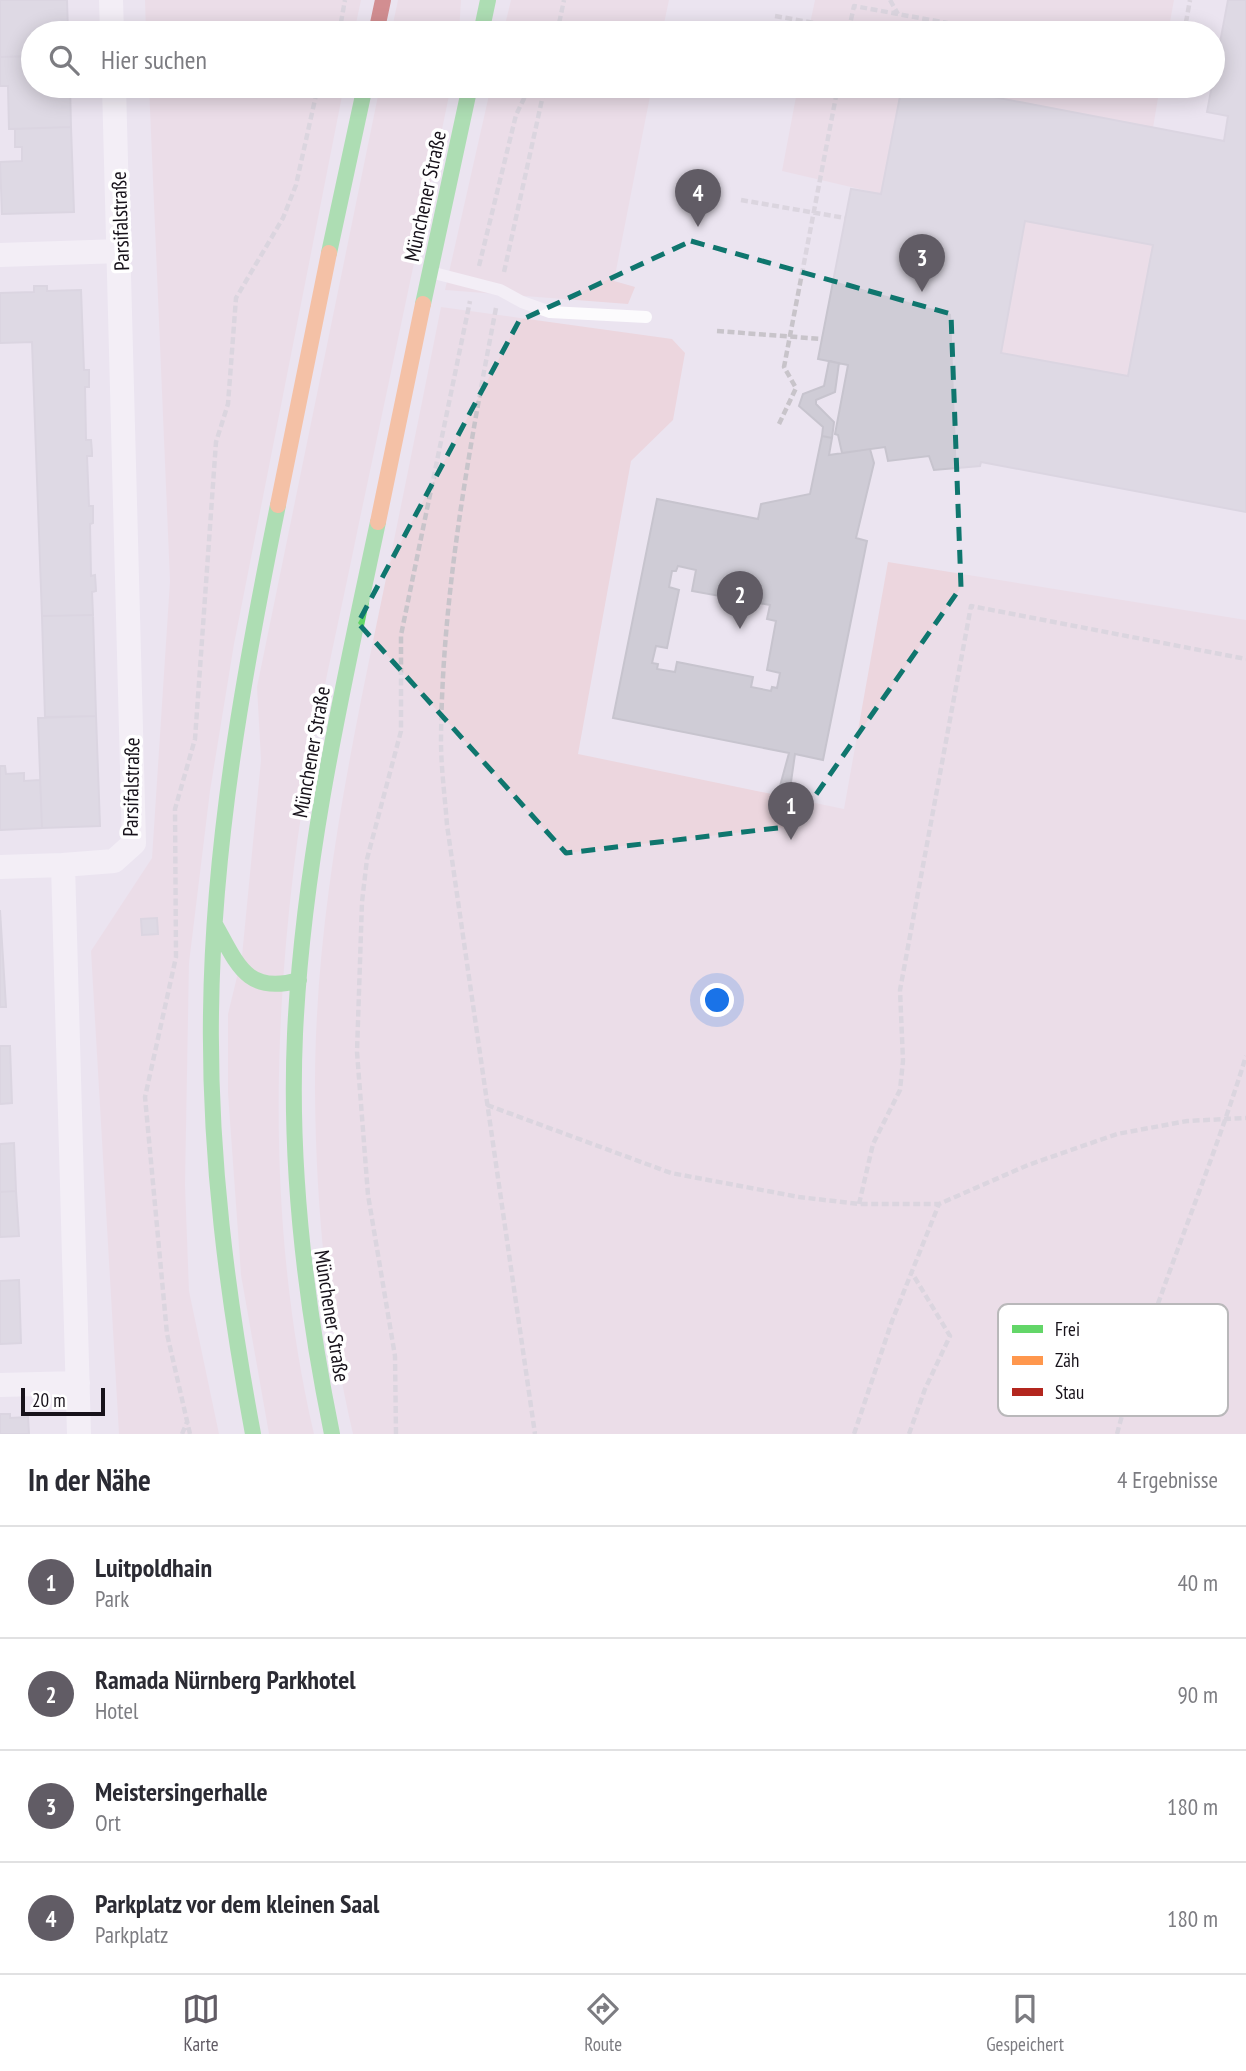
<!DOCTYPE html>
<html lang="de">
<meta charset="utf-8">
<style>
body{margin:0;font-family:"PT Sans Narrow",sans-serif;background:#f2f2f3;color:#2b2b33}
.scale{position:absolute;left:21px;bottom:18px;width:84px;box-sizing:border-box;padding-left:7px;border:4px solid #17121a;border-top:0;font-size:19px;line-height:24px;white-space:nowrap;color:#17121a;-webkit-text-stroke:5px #fff;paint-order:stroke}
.you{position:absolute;left:718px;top:1001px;width:24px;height:24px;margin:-18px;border:5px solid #fff;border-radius:50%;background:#1a73e8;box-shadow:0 0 0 10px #1a73e833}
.badge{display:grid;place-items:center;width:46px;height:46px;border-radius:50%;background:#615c65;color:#fff;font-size:23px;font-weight:700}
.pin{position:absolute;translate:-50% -58px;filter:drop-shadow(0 2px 4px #0008)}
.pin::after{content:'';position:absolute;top:37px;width:24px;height:21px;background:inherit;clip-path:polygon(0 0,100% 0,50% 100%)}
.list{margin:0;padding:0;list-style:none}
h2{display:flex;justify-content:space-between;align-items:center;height:91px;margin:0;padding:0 28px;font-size:30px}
h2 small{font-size:23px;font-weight:400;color:#7c7c81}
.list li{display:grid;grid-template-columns:46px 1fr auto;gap:21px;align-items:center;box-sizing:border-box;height:112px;padding:0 28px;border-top:2px solid #e1e1e2}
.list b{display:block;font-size:26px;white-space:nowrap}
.list p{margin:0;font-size:23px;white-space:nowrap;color:#7c7c81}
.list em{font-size:23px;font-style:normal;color:#7c7c81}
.icon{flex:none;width:38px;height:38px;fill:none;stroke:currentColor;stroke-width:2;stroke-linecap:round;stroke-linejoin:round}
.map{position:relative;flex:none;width:1246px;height:1434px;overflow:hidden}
.search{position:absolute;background:#fff;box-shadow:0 4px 18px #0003;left:21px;right:21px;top:21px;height:77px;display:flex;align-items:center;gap:18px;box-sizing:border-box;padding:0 24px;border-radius:38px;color:#7c7c81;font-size:26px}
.sheet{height:539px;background:#fff}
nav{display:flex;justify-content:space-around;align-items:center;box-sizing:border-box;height:98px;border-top:2px solid #e1e1e2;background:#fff;font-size:19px;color:#7c7c81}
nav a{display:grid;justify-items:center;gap:4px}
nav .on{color:#615c65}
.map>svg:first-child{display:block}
.green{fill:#ecd6de}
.building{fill:#cfccd6;stroke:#c7c4ce;stroke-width:2;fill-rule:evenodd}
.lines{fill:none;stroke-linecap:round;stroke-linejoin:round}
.path{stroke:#c8c4ca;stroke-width:4.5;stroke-dasharray:7 3.5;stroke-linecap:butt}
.lane{stroke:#fcfbfd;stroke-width:12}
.street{stroke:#fcfbfd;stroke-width:24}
.fast{stroke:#63d668;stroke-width:16}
.slow{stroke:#ff974d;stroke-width:16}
.jam{stroke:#b3261e;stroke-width:16}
.marked{fill:none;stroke:#0f766e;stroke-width:5;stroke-dasharray:14 9;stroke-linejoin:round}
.labels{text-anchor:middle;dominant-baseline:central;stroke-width:7;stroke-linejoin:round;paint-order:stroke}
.street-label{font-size:21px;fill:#17121a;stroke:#fff}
.key{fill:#fff;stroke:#b9b8ba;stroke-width:2}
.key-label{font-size:19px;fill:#17121a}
</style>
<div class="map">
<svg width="1246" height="1434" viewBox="0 0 1246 1434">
<rect width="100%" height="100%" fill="#ebe4f0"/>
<path class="green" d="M145 0H361L354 33H146Z
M398 0H461L459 33H391Z
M511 0H669L662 33H503Z
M815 0H1174L1168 33H808Z
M149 86H344L234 644 210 791 189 963 185 1185 189 1291 219 1434H119L91 951 152 858 170 581Z
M380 86H451C421 231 390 377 359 523 336 637 308 751 294 867 271 1055 271 1249 314 1434H269L241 1275 228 1093V1014L242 956 261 760 257 687Z
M491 86H652L614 281 635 287 628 304 445 290Z
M798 86H902L881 194 782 171Z
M936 86H1160L1153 128Z
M1025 221 1153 245 1128 376 1001 353Z
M441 307 672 339 685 353 673 420 631 461 578 754 844 809 888 562 1246 620V1434H353C327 1322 316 1208 315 1093 314 934 345 776 377 622 399 517 420 412 441 307Z"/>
<path class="building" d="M0 0H67L68 33H33V56L0 57Z
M1228 0H1246V512L981 462 980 466 934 470 929 456 888 461 885 447 842 453 838 435 835 434 848 365 818 359 851 189 881 194 902 86H936L1224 141 1228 116 1207 112ZM1025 221 1153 245 1128 376 1001 353Z
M33 56V86H70L71 127 9 129 8 86H0V57Z
M71 127 74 212 2 214 0 162 22 161V147H15V129Z
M34 286H47V291L81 290 84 370H89V387H85L86 440H91L92 452V456H87L89 506H93V523L90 524 91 576 95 575 96 591 92 592 93 615 42 616 32 342 0 343V293L34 292Z
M829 361 839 363 835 392 816 400V404L834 422 832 438 822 436 823 427 799 406 803 394 824 386Z
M822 436 832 438 829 455 870 449 874 463 856 538 867 541 823 760 795 754 790 789 780 786 789 753 613 718 657 499 758 519 761 504 810 494ZM678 566 696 570 692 591 770 605 767 619 776 621 767 670 780 673 777 688 772 687 771 691 751 687 753 677 677 662 675 672 657 669 658 664 652 663 656 646 667 648 679 590 669 587 672 571H676Z
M93 615 96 716 45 717 42 616Z
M96 716 100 826 42 828 38 718Z
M0 766H5L6 774 24 773V781L40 780 42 828 0 830Z
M0 910 6 1007H0Z
M157 918 158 934 142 935 141 919Z
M0 1046H10L12 1103 0 1104Z
M14 1143 16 1191 0 1192V1144Z
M16 1191 19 1236 0 1237V1192Z
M19 1280 21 1343 0 1344V1281Z
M0 1414H10V1418L28 1417 29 1434H0Z"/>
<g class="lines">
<path class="path" d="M890 0 898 14
M775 16 849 29 854 6 1002 33
M339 33 345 0
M557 33 564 0
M1184 33 1190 0
M741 200 845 218
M479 266 516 115 530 86
M504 272 545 86
M496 308C469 450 442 595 441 740 441 769 445 797 447 825L535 1434
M717 331 822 339
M779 424 796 388 784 367 838 86
M487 1105 671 1173 799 1197 859 1204H939L1028 1165 1117 1134 1187 1121 1246 1118
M859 1204 873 1144 900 1090 903 1061 900 990 971 606 1246 659
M182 1434 187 1422
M190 1434 167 1334 145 1097 176 957 175 809 195 739 216 442 228 404 236 298 283 218 296 185 318 86
M396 1434 395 1356 368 1195 357 1052 362 902 367 859 401 731V635L470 301
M854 1434 892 1321 939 1204
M909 1434 925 1389 950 1336 912 1273
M1117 1434C1151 1305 1207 1183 1246 1056"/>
<path class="lane" d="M434 273 500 290 522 302 550 312 646 317"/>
<path class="street" d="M111 0 112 33
M0 255 121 251
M0 867 63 865
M0 1385 78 1383
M79 1434 63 865 114 861 134 843 114 86"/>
<path class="fast" d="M481 33 488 0
M329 253 365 86
M423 304 470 86
M216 926C238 966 248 995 299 980
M253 1434C227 1295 209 1155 211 1013 213 842 244 672 278 505
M332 1434C305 1302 289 1169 295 1034 303 861 342 691 378 522"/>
<path class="slow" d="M278 505 329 253
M378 522 423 304"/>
<path class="jam" d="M376 33 383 0"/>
</g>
<path d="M0 0H1246V1434H0ZM691 241 951 314 961 587 794 826 566 853 358 623 519 321Z" fill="#ebe4f0" fill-opacity=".55" fill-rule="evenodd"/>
<path class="marked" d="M691 241 951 314 961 587 794 826 566 853 358 623 519 321Z"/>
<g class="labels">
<g class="street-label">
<text transform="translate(425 196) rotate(-78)">Münchener Straße</text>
<text transform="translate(120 221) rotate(-92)">Parsifalstraße</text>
<text transform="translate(311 752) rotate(-80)">Münchener Straße</text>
<text transform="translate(131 787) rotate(-89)">Parsifalstraße</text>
<text transform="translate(332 1316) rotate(81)">Münchener Straße</text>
</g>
</g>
<rect x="998" y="1304" width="230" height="112" rx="10" class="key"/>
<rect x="1012" y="1325" width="31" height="8" fill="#63d668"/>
<rect x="1012" y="1356" width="31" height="9" fill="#ff974d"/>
<rect x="1012" y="1388" width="31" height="8" fill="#b3261e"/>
<g class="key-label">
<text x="1055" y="1336">Frei</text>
<text x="1055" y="1367">Zäh</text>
<text x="1055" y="1399">Stau</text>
</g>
</svg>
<div class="scale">20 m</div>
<div class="you"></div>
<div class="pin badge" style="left:791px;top:840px">1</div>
<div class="pin badge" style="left:740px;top:629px">2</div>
<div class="pin badge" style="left:922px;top:292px">3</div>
<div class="pin badge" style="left:698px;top:227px">4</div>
<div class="search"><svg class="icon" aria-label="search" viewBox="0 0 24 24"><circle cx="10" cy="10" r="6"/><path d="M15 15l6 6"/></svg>Hier suchen</div>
</div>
<section class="sheet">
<h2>In der Nähe<small>4 Ergebnisse</small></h2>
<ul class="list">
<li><span class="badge">1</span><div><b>Luitpoldhain</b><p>Park</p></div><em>40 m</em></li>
<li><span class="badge">2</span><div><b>Ramada Nürnberg Parkhotel</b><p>Hotel</p></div><em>90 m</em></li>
<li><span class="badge">3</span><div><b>Meistersingerhalle</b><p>Ort</p></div><em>180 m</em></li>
<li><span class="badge">4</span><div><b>Parkplatz vor dem kleinen Saal</b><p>Parkplatz</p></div><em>180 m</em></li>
</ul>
</section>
<nav>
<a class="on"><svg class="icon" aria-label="map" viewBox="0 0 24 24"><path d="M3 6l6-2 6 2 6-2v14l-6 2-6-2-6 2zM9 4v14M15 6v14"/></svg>Karte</a>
<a><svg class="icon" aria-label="directions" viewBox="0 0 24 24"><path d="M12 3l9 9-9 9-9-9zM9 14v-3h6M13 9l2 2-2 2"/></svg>Route</a>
<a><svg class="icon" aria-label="saved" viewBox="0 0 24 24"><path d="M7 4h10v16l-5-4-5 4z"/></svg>Gespeichert</a>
</nav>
